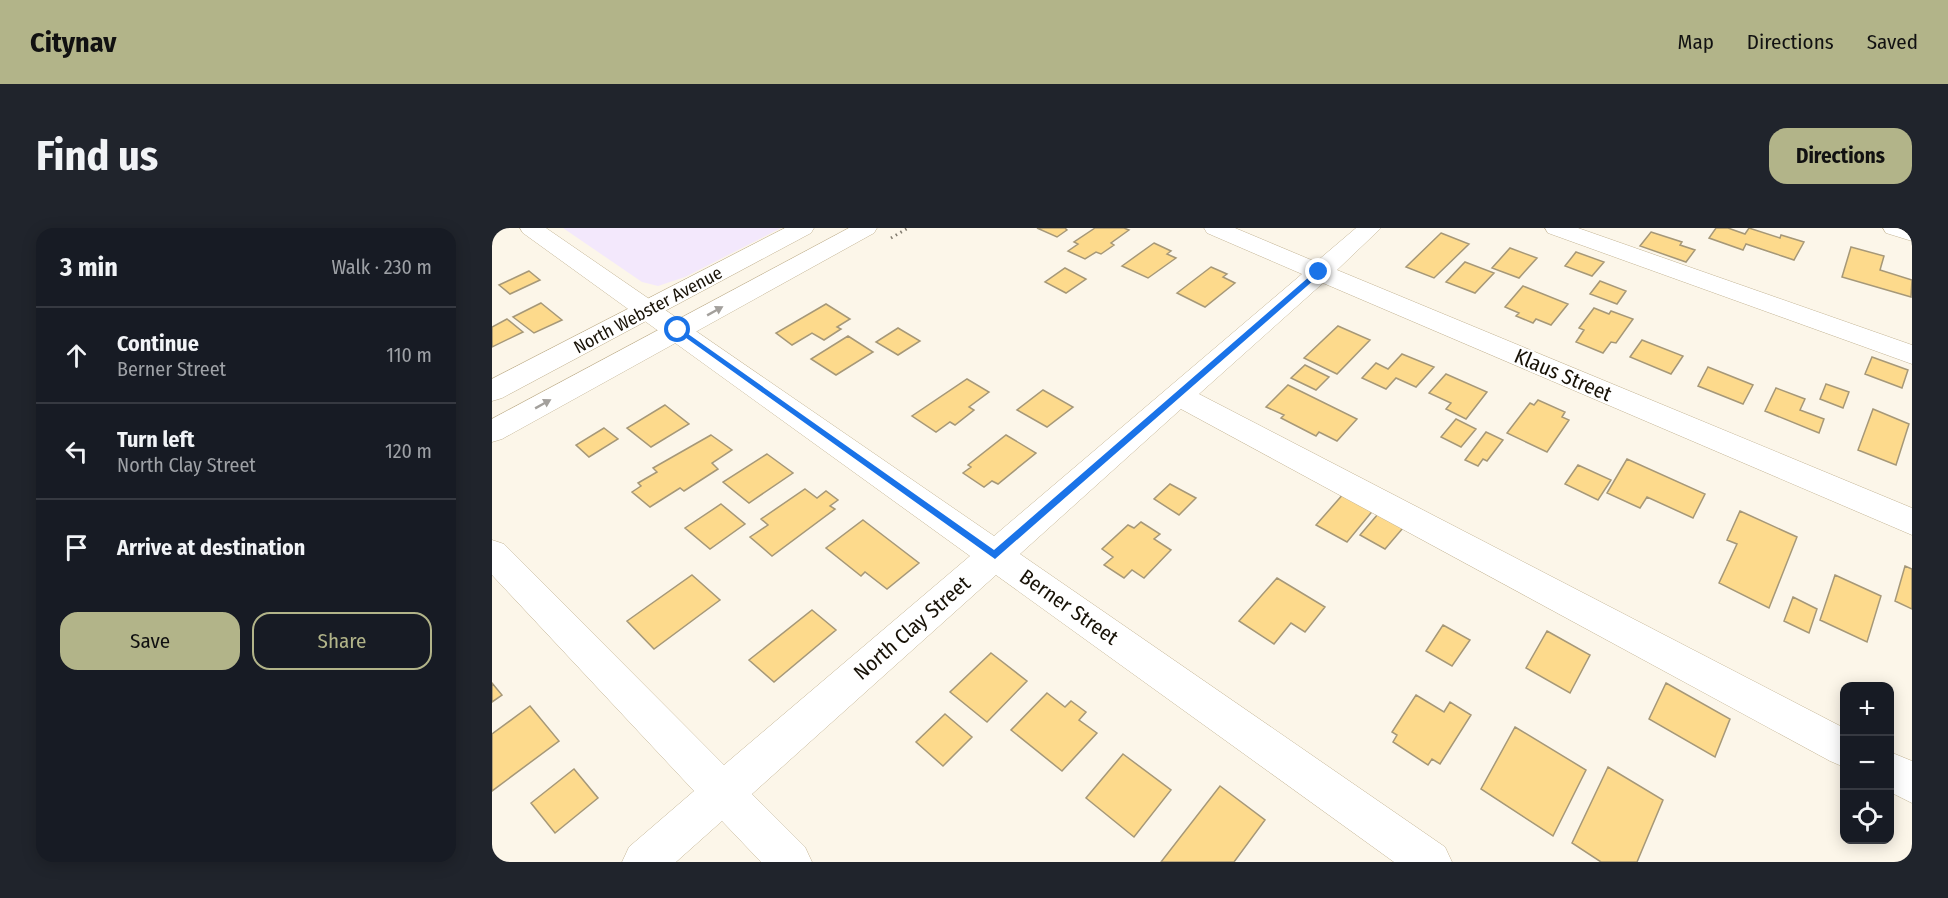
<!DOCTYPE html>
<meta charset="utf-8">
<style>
body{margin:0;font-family:"Fira Sans Condensed",sans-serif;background:#20242c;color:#f1f3f6}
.controls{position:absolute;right:18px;bottom:18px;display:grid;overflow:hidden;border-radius:12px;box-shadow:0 3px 15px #0003}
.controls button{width:54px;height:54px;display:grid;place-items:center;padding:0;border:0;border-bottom:2px solid #363941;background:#171b24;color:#f1f3f6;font:30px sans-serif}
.stop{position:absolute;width:18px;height:18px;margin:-14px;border:4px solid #1a73e8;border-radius:50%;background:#fff}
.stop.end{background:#1a73e8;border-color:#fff;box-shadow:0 2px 6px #0008}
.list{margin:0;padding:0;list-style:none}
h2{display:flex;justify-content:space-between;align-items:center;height:78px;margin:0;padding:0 24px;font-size:26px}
h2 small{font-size:20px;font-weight:400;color:#9ea1a6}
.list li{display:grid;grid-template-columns:39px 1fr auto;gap:18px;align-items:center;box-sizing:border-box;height:96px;padding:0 24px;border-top:2px solid #363941}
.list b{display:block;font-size:22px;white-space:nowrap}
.list p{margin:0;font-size:20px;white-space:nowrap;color:#9ea1a6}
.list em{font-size:20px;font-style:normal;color:#9ea1a6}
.actions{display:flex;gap:12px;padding:18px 24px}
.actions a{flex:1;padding:14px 0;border:2px solid #b2b489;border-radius:18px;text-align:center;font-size:21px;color:#b2b489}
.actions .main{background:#b2b489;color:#111}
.icon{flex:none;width:33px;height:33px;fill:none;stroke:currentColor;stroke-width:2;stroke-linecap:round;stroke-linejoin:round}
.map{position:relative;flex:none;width:1420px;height:634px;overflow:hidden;border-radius:18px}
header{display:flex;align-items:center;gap:36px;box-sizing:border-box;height:84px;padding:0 30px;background:#b2b489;color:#111}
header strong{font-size:28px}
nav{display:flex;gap:33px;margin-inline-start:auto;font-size:21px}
.intro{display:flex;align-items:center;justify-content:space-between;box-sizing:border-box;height:144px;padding:0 36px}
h1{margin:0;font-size:42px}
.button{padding:15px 27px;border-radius:18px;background:#b2b489;color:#111;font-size:21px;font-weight:700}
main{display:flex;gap:36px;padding:0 36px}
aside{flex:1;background:#171b24;border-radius:18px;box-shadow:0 3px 15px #0003}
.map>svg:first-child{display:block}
.industrial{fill:#f3e8fc}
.building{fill:#fdda8c;stroke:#a69878;stroke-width:1.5}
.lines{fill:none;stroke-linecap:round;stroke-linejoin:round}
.minor-casing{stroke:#c3b494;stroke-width:1}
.major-casing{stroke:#c3b494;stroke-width:1}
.path{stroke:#837d71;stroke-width:3;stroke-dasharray:1.5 4;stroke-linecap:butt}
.minor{fill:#fff;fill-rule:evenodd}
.major{fill:#fff;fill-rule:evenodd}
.oneway{fill:#a3a09c}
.route{fill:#1a73e8}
.labels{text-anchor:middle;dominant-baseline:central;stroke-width:4.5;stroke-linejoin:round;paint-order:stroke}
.far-street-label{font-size:18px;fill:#181207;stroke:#fff}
.street-label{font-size:21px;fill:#181207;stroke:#fff}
</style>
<header>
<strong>Citynav</strong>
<nav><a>Map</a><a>Directions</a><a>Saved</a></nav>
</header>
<div class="intro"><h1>Find us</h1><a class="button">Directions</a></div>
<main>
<aside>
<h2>3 min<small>Walk · 230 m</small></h2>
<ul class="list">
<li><svg class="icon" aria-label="ahead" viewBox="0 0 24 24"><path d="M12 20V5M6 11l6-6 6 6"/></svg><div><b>Continue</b><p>Berner Street</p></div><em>110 m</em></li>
<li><svg class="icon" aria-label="left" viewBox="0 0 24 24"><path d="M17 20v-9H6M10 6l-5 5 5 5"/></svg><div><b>Turn left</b><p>North Clay Street</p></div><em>120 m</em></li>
<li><svg class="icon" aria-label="arrive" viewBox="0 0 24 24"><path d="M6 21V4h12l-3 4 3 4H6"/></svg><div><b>Arrive at destination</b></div></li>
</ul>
<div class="actions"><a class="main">Save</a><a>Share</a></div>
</aside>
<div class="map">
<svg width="1420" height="634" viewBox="0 0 1420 634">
<rect width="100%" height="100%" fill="#fcf6e9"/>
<path class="industrial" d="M71 0H289L193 49 166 58 150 54Z"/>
<path class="building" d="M545 0H573L575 2 565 9Z
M603 0H632L637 2 619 15 622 17 609 26 604 24 593 31 576 23 586 16 582 14Z
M1224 0H1236L1253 6 1257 0 1288 10 1289 7 1312 14 1302 32 1254 16 1251 22 1217 10Z
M1159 4 1190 14 1188 17 1203 22 1194 34 1148 18Z
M949 5 977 16 942 50 914 39Z
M662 15 679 23 675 26 684 30 656 50 630 38Z
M1359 19 1392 28 1388 42 1420 52 1419 69 1350 49Z
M1018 20 1045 30 1027 50 1000 40Z
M1084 24 1112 34 1100 48 1073 38Z
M973 34 1002 45 983 65 954 54Z
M719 39 735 46 731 49 743 55 713 79 685 65Z
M573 40 594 51 574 65 553 54Z
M37 43 48 52 18 66 7 57Z
M1108 53 1134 63 1125 76 1098 66Z
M1031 58 1076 76 1059 97 1044 91 1041 95 1024 88 1027 85 1013 79Z
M49 75 70 92 42 105 21 89Z
M334 76 358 91 345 99 349 101 332 112 320 105 300 117 284 105Z
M1102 80 1117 86 1119 83 1141 91 1124 115 1119 114 1111 125 1084 114 1092 102 1087 100Z
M15 91 31 104 0 119V99Z
M846 98 878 112 845 146 812 130Z
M406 100 428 113 406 127 384 114Z
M356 108 381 124 344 147 319 131Z
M1150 112 1191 128 1179 146 1138 129Z
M910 126 942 139 924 159 904 150 894 161 870 150 884 135 896 141Z
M1380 129 1416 142 1410 160 1373 146Z
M813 137 837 149 824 162 799 150Z
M1216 139 1261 157 1251 176 1206 158Z
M954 146 995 164 974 191 954 181 959 175 937 165Z
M475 151 497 164 477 179 482 182 463 197 458 194 444 204 420 188Z
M1334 156 1357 164 1351 180 1328 171Z
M796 157 865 191 845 213 827 204 824 208 789 190 792 187 774 179Z
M1284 160 1313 171 1308 182 1332 191 1327 205 1273 183Z
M551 162 581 179 555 199 525 182Z
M1046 172 1073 184 1070 189 1077 192 1055 224 1015 205 1038 175 1042 177Z
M173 177 197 196 159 219 135 200Z
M1381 181 1417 196 1404 237 1366 222Z
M964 191 984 201 969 219 949 209Z
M112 200 126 211 97 229 84 217Z
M994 204 1011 212 995 233 991 231 986 238 973 232Z
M219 207 240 222 220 235 226 241 192 263 188 260 158 279 140 264 149 258 146 255 165 244 161 240Z
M514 207 544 225 506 256 500 253 492 259 471 245 479 239 476 237Z
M275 226 301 245 257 275 231 254Z
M1135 231 1213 266 1201 290 1155 269 1148 280 1115 265Z
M1086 237 1119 252 1106 272 1073 256Z
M678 256 704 270 687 287 662 271Z
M313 261 325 270 334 263 346 272 338 278 343 281 280 328 258 309 276 297 269 291Z
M853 264 883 280 855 314 824 297Z
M229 276 253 296 218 321 193 300Z
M1248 283 1305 309 1277 380 1227 355 1245 316 1235 312Z
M886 286 911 300 893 321 868 307Z
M371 292 427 335 395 361 373 344 369 348 334 320Z
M649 294 668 306 662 311 679 322 652 350 640 342 632 350 612 337 621 329 610 321 636 297 642 300Z
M1413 338 1420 341V381L1403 373Z
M200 347 228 372 162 421 135 393Z
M1343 347 1389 368 1375 414 1328 392Z
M785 350 833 379 813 404 799 395 782 416 747 393Z
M1301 369 1325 381 1317 405 1292 393Z
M320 382 344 402 282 454 257 432Z
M951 397 978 412 960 438 934 423Z
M1055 403 1098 427 1078 465 1034 440Z
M499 425 535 453 495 494 458 464Z
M0 455 10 467 0 474Z
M1174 455 1238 491 1223 529 1157 491Z
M555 465 573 479 579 473 594 484 587 492 605 505 570 543 519 502Z
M924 467 952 484 958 474 979 487 948 536 940 531 936 537 901 514 905 507 900 504Z
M38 478 67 513 0 563V506Z
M453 486 480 509 451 538 424 514Z
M1023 499 1094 542 1061 608 989 561Z
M631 526 679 562 642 609 594 570Z
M1116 539 1171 572 1145 634H1109L1080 615Z
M82 541 106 570 63 605 39 575Z
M728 558 773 592 742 634H669Z"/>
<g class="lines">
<g class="minor-casing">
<path id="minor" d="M28 0H54L502 308 810 46 715 5 712 0H743L824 34 864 0H889L845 42 1420 280V307L831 55 707 166 1352 500V539L1338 533 689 181 528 326 953 619 960 634H902L504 347 260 566 313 619 320 634H269L230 593 184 634H130L137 619 202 563 0 347V312L12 316 232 537 478 328 31 5Z
M1053 0H1086L1420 117V136L1056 5Z
M1391 0H1420V13L1394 5Z
M1398 524 1420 533V575L1398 564Z"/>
</g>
<g class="major-casing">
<path id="major" d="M293 0H322L319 5 10 170 0 173V151Z
M357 0H385L382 5 10 211 0 214V191Z"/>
</g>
<path class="path" d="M399 10 416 0"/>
<use href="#minor" class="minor"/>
<use href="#major" class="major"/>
</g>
<defs><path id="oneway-solid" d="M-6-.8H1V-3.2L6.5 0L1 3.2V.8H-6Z" transform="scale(1.5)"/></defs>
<g class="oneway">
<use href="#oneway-solid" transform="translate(223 83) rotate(-29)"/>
<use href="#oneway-solid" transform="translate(51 176) rotate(-29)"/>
</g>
<path class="route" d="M825 42 831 44 503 331 183 102 189 101 502 322Z"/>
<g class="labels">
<g class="far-street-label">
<text transform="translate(156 82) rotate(-28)">North Webster Avenue</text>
</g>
<g class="street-label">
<text transform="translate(1071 147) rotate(23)">Klaus Street</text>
<text transform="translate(577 379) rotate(35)">Berner Street</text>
<text transform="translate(420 400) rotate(-41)">North Clay Street</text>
</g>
</g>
</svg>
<div class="controls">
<button>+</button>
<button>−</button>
<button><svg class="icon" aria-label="locate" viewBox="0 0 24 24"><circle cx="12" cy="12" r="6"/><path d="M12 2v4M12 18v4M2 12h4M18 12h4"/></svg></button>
</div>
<div class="stop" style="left:186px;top:102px"></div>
<div class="stop end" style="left:827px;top:44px"></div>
</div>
</main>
